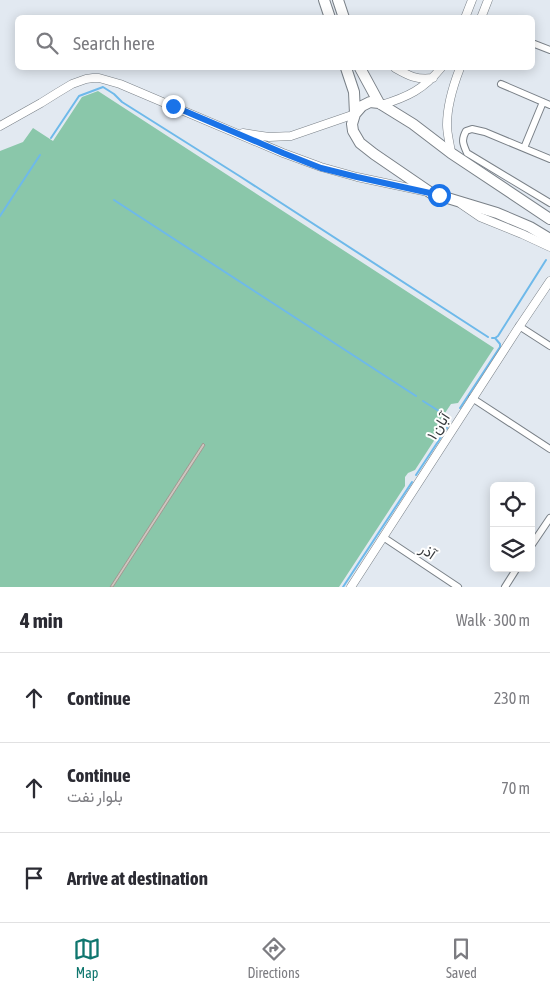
<!DOCTYPE html>
<meta charset="utf-8">
<style>
body{margin:0;font-family:"Asap Condensed",Vazirmatn,sans-serif;background:#f2f2f3;color:#2b2b33}
.controls{position:absolute;right:15px;bottom:15px;display:grid;overflow:hidden;border-radius:8px;box-shadow:0 2px 12px #0003}
.controls button{width:45px;height:45px;display:grid;place-items:center;padding:0;border:0;border-bottom:1px solid #e1e1e2;background:#fff;color:#2b2b33;font:25px sans-serif}
.stop{position:absolute;width:15px;height:15px;margin:-11px;border:4px solid #1a73e8;border-radius:50%;background:#fff}
.stop.end{background:#1a73e8;border-color:#fff;box-shadow:0 1px 5px #0008}
.list{margin:0;padding:0;list-style:none}
h2{display:flex;justify-content:space-between;align-items:center;height:65px;margin:0;padding:0 20px;font-size:21px}
h2 small{font-size:16px;font-weight:400;color:#7c7c81}
.list li{display:grid;grid-template-columns:32px 1fr auto;gap:15px;align-items:center;box-sizing:border-box;height:90px;padding:0 20px;border-top:1px solid #e1e1e2}
.list b{display:block;font-size:19px;white-space:nowrap}
.list p{margin:0;font-size:16px;white-space:nowrap;color:#7c7c81}
.list em{font-size:16px;font-style:normal;color:#7c7c81}
.icon{flex:none;width:28px;height:28px;fill:none;stroke:currentColor;stroke-width:2;stroke-linecap:round;stroke-linejoin:round}
.map{position:relative;flex:none;width:550px;height:587px;overflow:hidden}
.search{position:absolute;background:#fff;box-shadow:0 2px 12px #0003;left:15px;right:15px;top:15px;height:55px;display:flex;align-items:center;gap:12px;box-sizing:border-box;padding:0 18px;border-radius:8px;color:#7c7c81;font-size:19px}
.sheet{height:335px;background:#fff}
nav{display:flex;justify-content:space-around;align-items:center;box-sizing:border-box;height:70px;border-top:1px solid #e1e1e2;background:#fff;font-size:14px;color:#7c7c81}
nav a{display:grid;justify-items:center;gap:2px}
nav .on{color:#0f766e}
.map>svg:first-child{display:block}
.green{fill:#8ac7aa}
.lines{fill:none;stroke-linecap:round;stroke-linejoin:round}
.stream{stroke:#6eb9ea;stroke-width:2}
.building{fill:#cec5bf;stroke:#a09891}
.minor-casing{stroke:#7a8188;stroke-width:8}
.tertiary-casing{stroke:#7a8188;stroke-width:9}
.primary-casing{stroke:#7a8188;stroke-width:12}
.minor{stroke:#fff;stroke-width:6}
.tertiary{stroke:#fff;stroke-width:8}
.primary{stroke:#fff;stroke-width:10}
.route{stroke:#1a73e8;stroke-width:6}
.labels{text-anchor:middle;dominant-baseline:central;stroke-width:4;stroke-linejoin:round;paint-order:stroke}
.street-label{font-size:15px;fill:#373a3d;stroke:#fff}
</style>
<div class="map">
<svg width="550" height="587" viewBox="0 0 550 587">
<rect width="100%" height="100%" fill="#e2e9f1"/>
<path class="green" d="M98 91 494 348 458 403 451 404 437 425 439 433 415 470 408 473 405 477V486L339 587H0V151L23 142 33 128 53 141 82 97Z"/>
<g class="lines">
<path class="stream" d="M51 138 79 96 103 87 114 94 122 102 241 177 488 337
M114 200 416 396
M0 216 40 155
M492 338H495L498 336 546 260
M423 401 442 413
M460 408 500 347V344L495 338
M416 475 447 428
M343 587 412 482"/>
</g>
<path class="building" d="M203 443 205 445 113 587H110Z"/>
<g class="lines">
<g class="minor-casing">
<path id="minor" d="M532 43 550 50
M501 84 550 105
M524 148 543 102
M550 159 485 132 472 129 466 131C461 140 463 144 467 153L550 203
M519 326 550 346
M472 398 550 449
M383 537 458 587
M531 546 550 518
M505 587 517 568"/>
</g>
<g class="tertiary-casing">
<path id="tertiary" d="M465 18 472 0
M481 18 488 0
M395 68C409 76 416 80 433 78
M381 105C408 97 424 89 441 68
M0 126 41 103 57 93 72 84 86 79 93 78H99L120 84 283 153 321 167 357 177 428 192
M243 133 269 137 291 136 355 114
M451 153C450 144 447 134 447 125 447 105 453 86 460 68
M461 204 480 217 522 234 550 247
M351 587 517 330 550 281"/>
</g>
<g class="primary-casing">
<path id="primary" d="M324 0 330 18
M338 0 344 18
M346 68 354 92 355 114
M360 68 379 103
M550 219 451 153 413 124 379 103 370 102 362 106 355 114 352 124 353 131 360 143 374 154 431 193 497 213 530 227 550 239"/>
</g>
<use href="#minor" class="minor"/>
<use href="#tertiary" class="tertiary"/>
<use href="#primary" class="primary"/>
</g>
<g class="lines">
<path class="route" d="M173 106 283 153 321 168 357 177 439 195"/>
</g>
<g class="labels">
<g class="street-label">
<text transform="translate(438 426) rotate(-57)">آبان ۱</text>
<text transform="translate(428 551) rotate(34)">آذر</text>
</g>
</g>
</svg>
<div class="controls">
<button><svg class="icon" aria-label="locate" viewBox="0 0 24 24"><circle cx="12" cy="12" r="6"/><path d="M12 2v4M12 18v4M2 12h4M18 12h4"/></svg></button>
<button><svg class="icon" aria-label="layers" viewBox="0 0 24 24"><path d="M12 4l9 5-9 5-9-5zM3 14l9 5 9-5"/></svg></button>
</div>
<div class="stop" style="left:439px;top:195px"></div>
<div class="stop end" style="left:173px;top:106px"></div>
<div class="search"><svg class="icon" aria-label="search" viewBox="0 0 24 24"><circle cx="10" cy="10" r="6"/><path d="M15 15l6 6"/></svg>Search here</div>
</div>
<section class="sheet">
<h2>4 min<small>Walk · 300 m</small></h2>
<ul class="list">
<li><svg class="icon" aria-label="ahead" viewBox="0 0 24 24"><path d="M12 20V5M6 11l6-6 6 6"/></svg><div><b>Continue</b></div><em>230 m</em></li>
<li><svg class="icon" aria-label="ahead" viewBox="0 0 24 24"><path d="M12 20V5M6 11l6-6 6 6"/></svg><div><b>Continue</b><p>بلوار نفت</p></div><em>70 m</em></li>
<li><svg class="icon" aria-label="arrive" viewBox="0 0 24 24"><path d="M6 21V4h12l-3 4 3 4H6"/></svg><div><b>Arrive at destination</b></div></li>
</ul>
</section>
<nav>
<a class="on"><svg class="icon" aria-label="map" viewBox="0 0 24 24"><path d="M3 6l6-2 6 2 6-2v14l-6 2-6-2-6 2zM9 4v14M15 6v14"/></svg>Map</a>
<a><svg class="icon" aria-label="directions" viewBox="0 0 24 24"><path d="M12 3l9 9-9 9-9-9zM9 14v-3h6M13 9l2 2-2 2"/></svg>Directions</a>
<a><svg class="icon" aria-label="saved" viewBox="0 0 24 24"><path d="M7 4h10v16l-5-4-5 4z"/></svg>Saved</a>
</nav>
